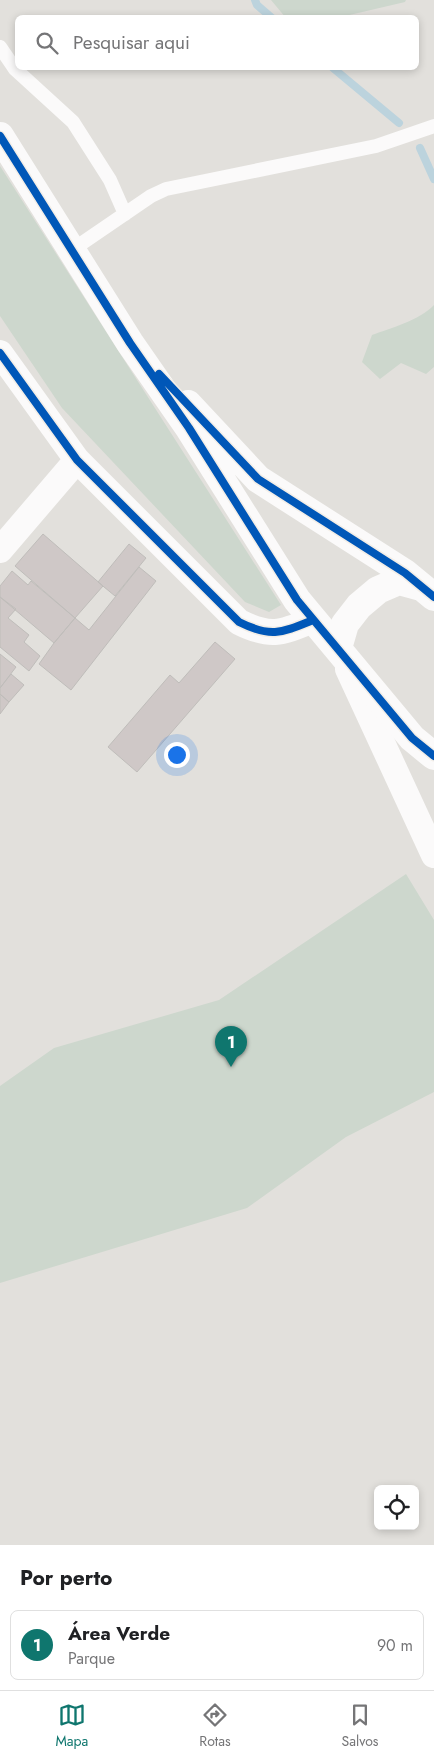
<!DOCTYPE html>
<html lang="pt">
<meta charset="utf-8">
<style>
body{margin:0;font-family:Jost,sans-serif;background:#f2f2f2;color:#202124}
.controls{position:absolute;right:15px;bottom:15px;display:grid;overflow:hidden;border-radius:8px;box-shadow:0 2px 8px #0003}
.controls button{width:45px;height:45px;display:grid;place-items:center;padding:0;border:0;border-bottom:1px solid #e0e0e0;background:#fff;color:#202124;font:25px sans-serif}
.you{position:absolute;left:176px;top:754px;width:18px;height:18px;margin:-12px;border:4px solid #fff;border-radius:50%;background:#1a73e8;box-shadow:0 0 0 8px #1a73e833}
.badge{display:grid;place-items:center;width:32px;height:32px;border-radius:50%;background:#0f766e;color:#fff;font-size:16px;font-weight:700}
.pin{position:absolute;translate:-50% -41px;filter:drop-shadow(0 1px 2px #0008)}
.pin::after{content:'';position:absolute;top:26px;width:18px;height:15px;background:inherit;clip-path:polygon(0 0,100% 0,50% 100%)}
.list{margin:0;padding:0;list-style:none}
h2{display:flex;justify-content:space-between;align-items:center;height:65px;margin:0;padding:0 20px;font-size:21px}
h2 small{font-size:16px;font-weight:400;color:#757577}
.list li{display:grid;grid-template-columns:32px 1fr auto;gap:15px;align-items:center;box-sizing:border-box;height:70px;margin:0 10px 10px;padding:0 10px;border:1px solid #e0e0e0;border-radius:8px}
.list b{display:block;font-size:19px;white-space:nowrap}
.list p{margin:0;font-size:16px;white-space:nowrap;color:#757577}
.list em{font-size:16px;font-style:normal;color:#757577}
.icon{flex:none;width:28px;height:28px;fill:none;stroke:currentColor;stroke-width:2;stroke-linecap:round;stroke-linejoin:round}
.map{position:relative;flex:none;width:434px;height:1545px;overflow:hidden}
.search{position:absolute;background:#fff;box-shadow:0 2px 8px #0003;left:15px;right:15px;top:15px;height:55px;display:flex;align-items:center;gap:12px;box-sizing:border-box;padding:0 18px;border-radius:8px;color:#757577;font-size:19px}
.sheet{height:145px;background:#fff}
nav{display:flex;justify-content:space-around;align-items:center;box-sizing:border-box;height:70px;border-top:1px solid #e0e0e0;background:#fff;font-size:14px;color:#757577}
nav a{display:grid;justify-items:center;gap:2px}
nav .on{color:#0f766e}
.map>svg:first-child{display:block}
.green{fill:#cdd7cd}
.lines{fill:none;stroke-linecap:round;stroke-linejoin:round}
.stream{stroke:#bcd3dd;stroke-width:8}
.building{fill:#cfc8c7;stroke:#bfbdba}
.service{stroke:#fbfafa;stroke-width:14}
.minor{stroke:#fbfafa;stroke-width:26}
.primary{stroke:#fbfafa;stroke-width:28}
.cycleway-casing{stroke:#f3eee7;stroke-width:11}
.cycleway{stroke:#0057b8;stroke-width:8}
</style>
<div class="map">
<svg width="434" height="1545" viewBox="0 0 434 1545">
<rect width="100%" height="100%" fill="#e2e0dc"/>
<path class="green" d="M271 0H406L405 2 341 17 286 18Z
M0 166 281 605 269 612 245 602 62 408 0 316Z
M434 305V367L426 374 401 363 380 379 362 362 372 335C391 328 420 320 434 305Z
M406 874 434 920V1092L346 1137 247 1208 0 1283V1086L54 1048 219 1000Z"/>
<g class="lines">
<path class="stream" d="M255 0 257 5 272 18
M333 68 399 123
M420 148 434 179"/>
</g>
<path class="building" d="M43 534 103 586 75 618 15 566Z
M129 544 146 558 115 596 98 582Z
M139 567 156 581 71 690 39 664 54 643 75 618 89 630Z
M12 571 28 585 31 581 75 618 54 643 0 597V586Z
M0 597 16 609 8 618 29 635 24 642 40 656 29 671 0 647Z
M215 642 235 659 137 772 108 747 170 675 179 683Z
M0 654 16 667 0 688Z
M11 674 24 685 9 702 0 694V688Z
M0 694 9 702 0 714Z"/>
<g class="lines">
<path class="service" d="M0 47 15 69 73 122 110 180 125 214
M72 250 151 196 166 189 376 146 434 126"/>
<path class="minor" d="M0 353 77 460 239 622C271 638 281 633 313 620
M0 550 77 460
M348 669 434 855"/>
<path class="primary" d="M0 136 130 343 189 428 297 600 412 738 434 756
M188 404 258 479 405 573 434 597
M338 648 345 624 359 606 378 590 399 581 421 587"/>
<g class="cycleway-casing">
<path id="cycleway" d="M0 136 130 343 189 428 297 600 412 738 434 756
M0 353 77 460 239 622C271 638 281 633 313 620
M159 374 258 479 405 573 434 597"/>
</g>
<use href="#cycleway" class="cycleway"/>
</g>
</svg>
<div class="controls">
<button><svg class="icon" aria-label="locate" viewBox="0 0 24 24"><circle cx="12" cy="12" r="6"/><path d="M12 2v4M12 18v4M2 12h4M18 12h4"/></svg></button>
</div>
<div class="you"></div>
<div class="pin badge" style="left:231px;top:1067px">1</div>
<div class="search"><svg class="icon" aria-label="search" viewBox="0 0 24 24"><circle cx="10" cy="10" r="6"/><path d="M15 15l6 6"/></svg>Pesquisar aqui</div>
</div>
<section class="sheet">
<h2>Por perto<small></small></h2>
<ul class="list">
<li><span class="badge">1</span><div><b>Área Verde</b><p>Parque</p></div><em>90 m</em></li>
</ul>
</section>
<nav>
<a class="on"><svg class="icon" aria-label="map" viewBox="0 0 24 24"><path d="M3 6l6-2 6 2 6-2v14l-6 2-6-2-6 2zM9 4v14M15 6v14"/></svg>Mapa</a>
<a><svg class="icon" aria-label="directions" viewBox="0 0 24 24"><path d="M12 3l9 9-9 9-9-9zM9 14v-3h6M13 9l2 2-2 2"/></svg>Rotas</a>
<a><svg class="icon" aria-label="saved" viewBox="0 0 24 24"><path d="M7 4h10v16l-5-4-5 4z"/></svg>Salvos</a>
</nav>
